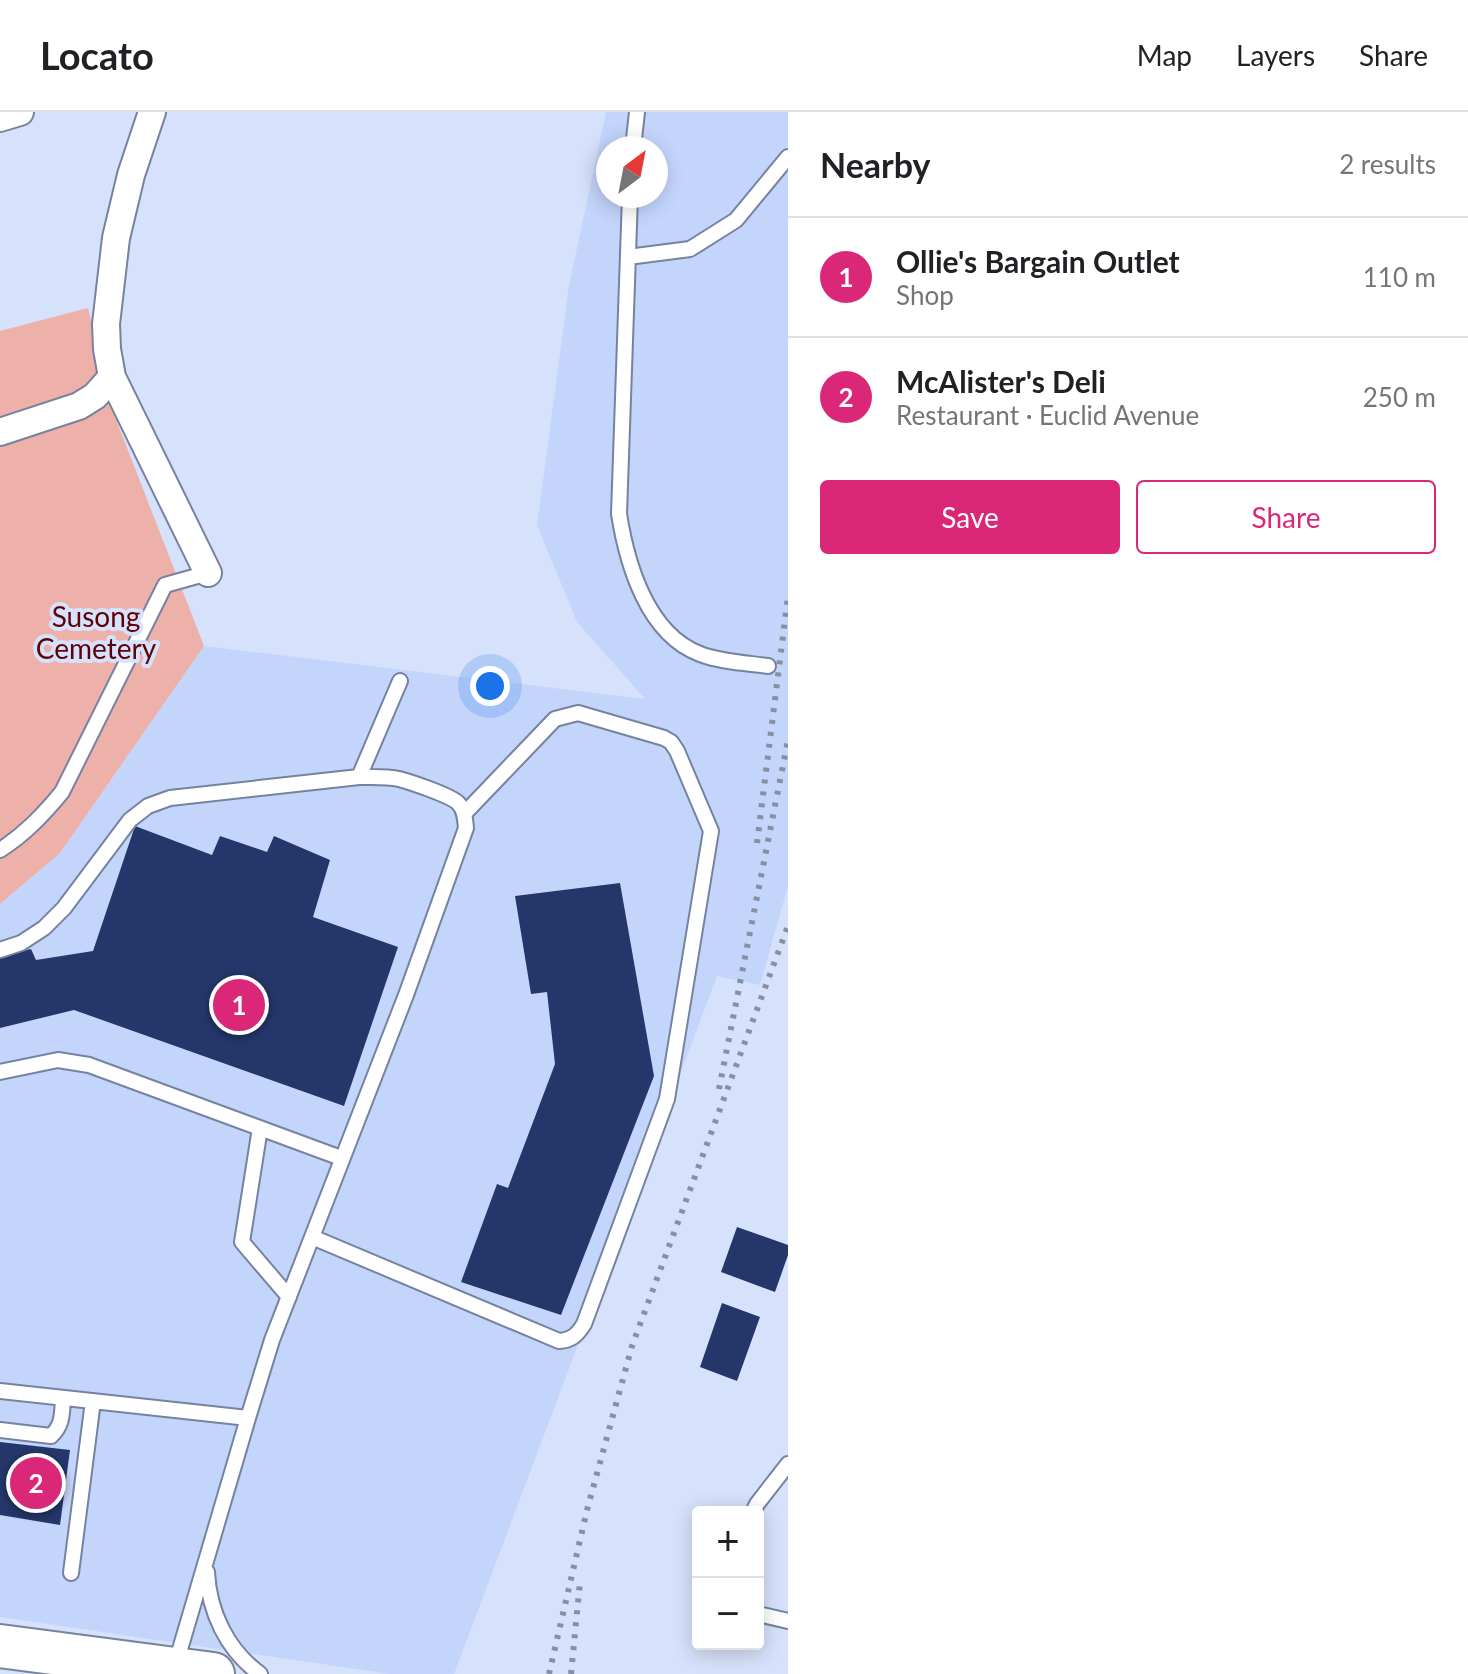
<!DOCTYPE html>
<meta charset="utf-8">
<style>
body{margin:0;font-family:Lato,sans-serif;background:#f2f2f2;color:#202124}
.controls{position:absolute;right:24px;bottom:24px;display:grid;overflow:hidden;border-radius:8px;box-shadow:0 4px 20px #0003}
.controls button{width:72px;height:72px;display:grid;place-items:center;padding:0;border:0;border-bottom:2px solid #e0e0e0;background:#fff;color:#202124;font:40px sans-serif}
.compass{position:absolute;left:596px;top:24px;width:72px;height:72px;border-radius:50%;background:#fff;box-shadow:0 4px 20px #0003;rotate:32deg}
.you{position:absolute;left:490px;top:574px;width:28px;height:28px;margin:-20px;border:6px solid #fff;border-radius:50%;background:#1a73e8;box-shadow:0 0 0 12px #1a73e833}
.badge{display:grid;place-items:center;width:52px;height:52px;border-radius:50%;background:#db2777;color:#fff;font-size:26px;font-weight:700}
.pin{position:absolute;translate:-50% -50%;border:4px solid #fff;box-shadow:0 2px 8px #0006}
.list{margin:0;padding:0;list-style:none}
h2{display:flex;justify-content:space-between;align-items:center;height:104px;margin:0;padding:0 32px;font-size:34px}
h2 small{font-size:26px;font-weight:400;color:#757577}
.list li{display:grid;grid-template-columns:52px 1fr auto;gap:24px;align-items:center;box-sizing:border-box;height:120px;padding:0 32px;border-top:2px solid #e0e0e0}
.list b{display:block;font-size:30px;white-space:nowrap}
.list p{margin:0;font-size:26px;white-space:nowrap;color:#757577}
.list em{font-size:26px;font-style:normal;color:#757577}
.actions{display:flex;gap:16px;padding:24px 32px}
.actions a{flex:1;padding:18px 0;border:2px solid #db2777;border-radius:8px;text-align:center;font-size:28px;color:#db2777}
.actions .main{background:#db2777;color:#fff}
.map{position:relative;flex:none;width:788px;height:1562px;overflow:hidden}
header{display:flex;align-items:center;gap:48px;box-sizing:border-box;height:112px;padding:0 40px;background:#fff;border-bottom:2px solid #e0e0e0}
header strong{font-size:38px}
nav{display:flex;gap:44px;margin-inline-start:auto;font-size:28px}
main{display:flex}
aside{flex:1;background:#fff}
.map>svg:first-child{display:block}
.built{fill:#c4d5fc;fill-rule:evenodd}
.green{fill:#edb1a9}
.building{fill:#25376a}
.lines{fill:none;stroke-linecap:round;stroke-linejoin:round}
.service-casing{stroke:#7682a0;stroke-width:18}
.minor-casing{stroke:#7682a0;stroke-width:30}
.primary-casing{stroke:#7682a0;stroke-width:46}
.service{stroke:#fff;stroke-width:14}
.minor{stroke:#fff;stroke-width:26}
.primary{stroke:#fff;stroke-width:42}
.rail{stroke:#878fa3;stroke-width:6;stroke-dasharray:4 8;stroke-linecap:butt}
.labels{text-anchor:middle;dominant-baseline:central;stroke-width:8;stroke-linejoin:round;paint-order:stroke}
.park-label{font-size:28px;fill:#5d0304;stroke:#d6e1fb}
</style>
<header>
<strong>Locato</strong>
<nav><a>Map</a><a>Layers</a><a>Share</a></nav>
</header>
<main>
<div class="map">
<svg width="788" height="1562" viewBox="0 0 788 1562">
<rect width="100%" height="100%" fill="#d6e1fb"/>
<path class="built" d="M606 0H788V774L760 873 717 864 454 1562H390L0 1505V792L60 741 204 534 645 587 577 510 537 413 569 174ZM608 36H656V84H608Z"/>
<path class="green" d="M88 196 115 305 204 534 60 741 0 792V219Z"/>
<path class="building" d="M135 714 212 743 220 724 267 740 274 724 330 748 313 805 398 835 344 994 74 898 0 916V844L31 837 36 848 93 839Z
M620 771 654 964 561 1203 461 1170 497 1072 508 1076 555 952 547 880 531 882 515 784Z
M737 1115 788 1133V1143L775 1180 721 1160Z
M722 1191 760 1205 737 1269 700 1255Z
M0 1330 70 1338 60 1413 0 1403Z"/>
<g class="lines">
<g class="service-casing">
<path id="service" d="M633 36 637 0
M630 84 619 402C627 452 647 522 700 542 721 550 746 551 768 554
M628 145 690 137 736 108 788 45
M359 665 400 569
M0 738C25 722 43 703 62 680L165 473 208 461
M0 838 21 831 44 816 64 796 130 708 148 694 170 686 359 665C372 665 386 664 399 667 410 670 453 684 459 692 465 699 465 707 466 716L406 883 272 1228 248 1306 0 1279
M0 960 58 948 89 953 341 1046
M260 1016 242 1130 289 1185
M312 1125 559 1229C572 1228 577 1223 584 1212L667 987 711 719 677 639 671 630 664 626 578 601 555 607 464 702
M0 1318 51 1324C63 1313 62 1301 63 1286
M753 1400 757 1392 788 1352
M207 1460C209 1500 227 1538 260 1562
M71 1461 93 1289
M758 1502 788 1509
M176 1551 248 1306"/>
</g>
<g class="minor-casing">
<path id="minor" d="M152 0 131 63 116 126 106 212 107 237 112 265 208 461
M0 6 20 0
M0 320 79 294 95 284 112 265"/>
</g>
<g class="primary-casing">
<path id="primary" d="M0 1534 213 1562"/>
</g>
<use href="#service" class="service"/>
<use href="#minor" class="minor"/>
<use href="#primary" class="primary"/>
<path class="rail" d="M757 731 788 484
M719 977 788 628
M549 1562 587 1398 632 1234 788 814
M571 1562 580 1470"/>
</g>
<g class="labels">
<g class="park-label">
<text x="96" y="504">Susong<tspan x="96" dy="32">Cemetery</tspan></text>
</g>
</g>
</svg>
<div class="controls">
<button>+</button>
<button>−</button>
</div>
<svg class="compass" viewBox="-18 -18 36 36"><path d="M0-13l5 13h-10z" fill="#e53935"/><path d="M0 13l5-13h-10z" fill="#757577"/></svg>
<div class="you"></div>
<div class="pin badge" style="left:239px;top:893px">1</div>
<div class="pin badge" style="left:36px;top:1371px">2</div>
</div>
<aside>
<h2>Nearby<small>2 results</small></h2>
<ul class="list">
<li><span class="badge">1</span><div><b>Ollie's Bargain Outlet</b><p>Shop</p></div><em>110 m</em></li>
<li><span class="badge">2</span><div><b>McAlister's Deli</b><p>Restaurant · Euclid Avenue</p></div><em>250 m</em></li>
</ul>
<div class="actions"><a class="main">Save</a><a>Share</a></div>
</aside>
</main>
